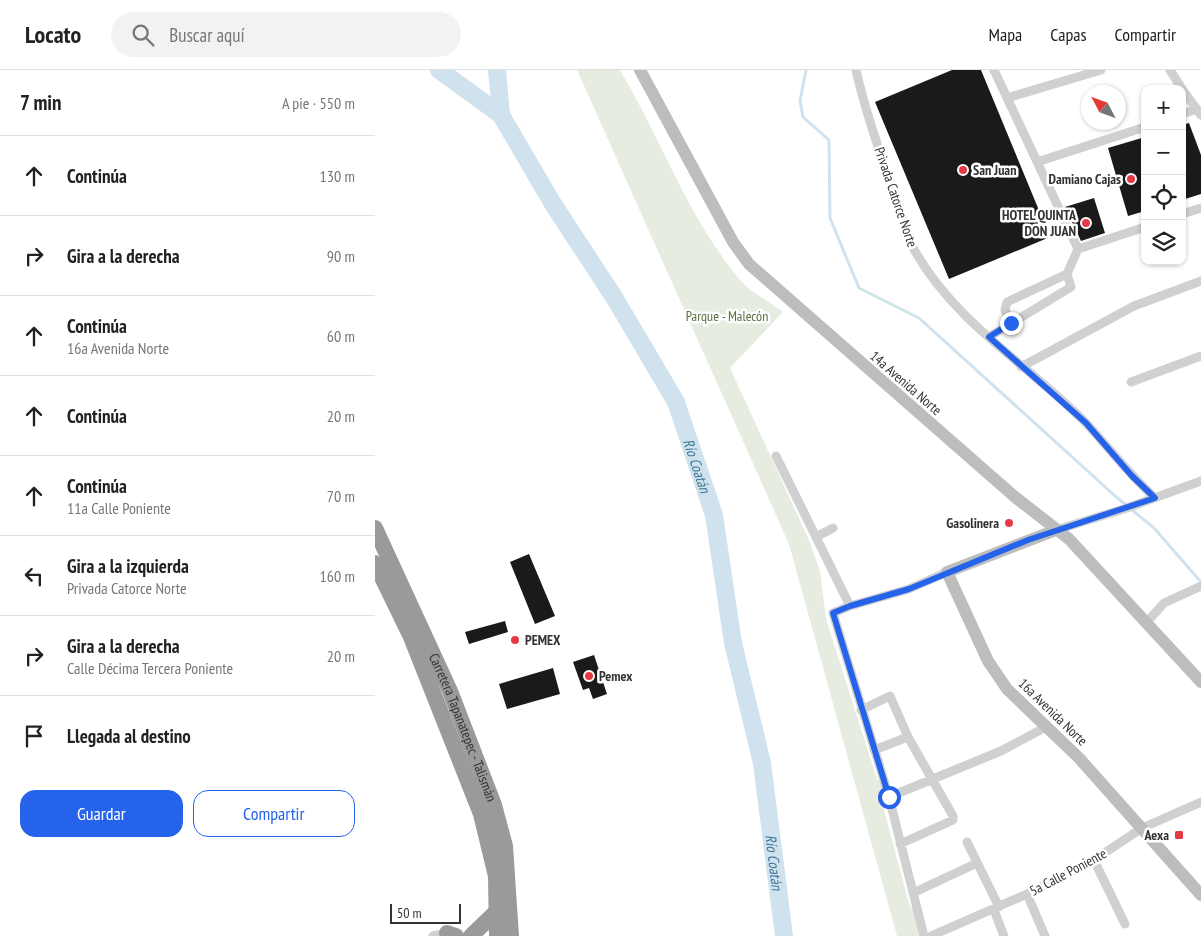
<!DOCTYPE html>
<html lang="es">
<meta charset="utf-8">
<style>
body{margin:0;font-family:"PT Sans Narrow",sans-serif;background:#f2f2f2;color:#222}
.controls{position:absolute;right:15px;top:15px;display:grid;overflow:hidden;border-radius:10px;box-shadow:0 1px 4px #0004}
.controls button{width:45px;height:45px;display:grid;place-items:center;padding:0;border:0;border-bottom:1px solid #e0e0e0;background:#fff;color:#222;font:25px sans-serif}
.compass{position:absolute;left:706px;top:15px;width:45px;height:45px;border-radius:50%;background:#fff;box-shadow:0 1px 4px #0004;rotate:311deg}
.scale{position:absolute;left:15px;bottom:12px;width:71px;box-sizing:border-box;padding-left:5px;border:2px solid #333;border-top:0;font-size:14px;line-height:18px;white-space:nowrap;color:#333;-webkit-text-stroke:4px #fff;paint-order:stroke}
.stop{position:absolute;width:15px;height:15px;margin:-11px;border:4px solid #2563eb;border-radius:50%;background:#fff}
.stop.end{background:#2563eb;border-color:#fff;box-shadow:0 1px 5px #0008}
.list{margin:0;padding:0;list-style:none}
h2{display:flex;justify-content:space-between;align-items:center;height:65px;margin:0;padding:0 20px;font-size:21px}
h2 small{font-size:16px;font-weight:400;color:#767676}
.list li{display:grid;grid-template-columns:32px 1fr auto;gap:15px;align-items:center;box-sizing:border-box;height:80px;padding:0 20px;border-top:1px solid #e0e0e0}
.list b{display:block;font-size:19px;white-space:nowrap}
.list p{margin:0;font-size:16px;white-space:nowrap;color:#767676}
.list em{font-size:16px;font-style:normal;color:#767676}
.actions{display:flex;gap:10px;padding:15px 20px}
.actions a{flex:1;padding:11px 0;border:1px solid #2563eb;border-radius:15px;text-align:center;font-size:18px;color:#2563eb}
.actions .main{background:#2563eb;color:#fff}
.icon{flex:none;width:28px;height:28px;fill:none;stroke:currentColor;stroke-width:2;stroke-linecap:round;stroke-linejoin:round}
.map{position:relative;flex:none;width:826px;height:866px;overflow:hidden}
header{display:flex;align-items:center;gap:30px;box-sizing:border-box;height:70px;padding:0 25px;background:#fff;border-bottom:1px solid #e0e0e0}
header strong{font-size:24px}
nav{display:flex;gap:28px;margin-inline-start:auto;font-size:18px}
.search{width:350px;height:45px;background:#f2f2f2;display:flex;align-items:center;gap:12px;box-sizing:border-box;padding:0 18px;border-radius:28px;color:#767676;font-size:19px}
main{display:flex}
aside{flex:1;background:#fff}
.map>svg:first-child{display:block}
.green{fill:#e6ecdf}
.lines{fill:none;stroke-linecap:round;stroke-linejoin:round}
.stream{stroke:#cfe2ee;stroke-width:3}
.river{stroke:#cfe2ee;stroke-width:18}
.building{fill:#1a1a1a}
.street{stroke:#d0d0d0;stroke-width:9}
.secondary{stroke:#bdbdbd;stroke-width:12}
.highway{stroke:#9a9a9a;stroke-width:16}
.route{stroke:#2563eb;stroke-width:6}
.poi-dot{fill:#e63946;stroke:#fff;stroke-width:2}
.labels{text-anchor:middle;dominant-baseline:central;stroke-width:5;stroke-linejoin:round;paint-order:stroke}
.poi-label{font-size:14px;font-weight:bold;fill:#333;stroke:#fff;text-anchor:end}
.street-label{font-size:14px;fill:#333;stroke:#fff}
.park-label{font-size:14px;fill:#56703f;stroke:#fff}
.water-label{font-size:15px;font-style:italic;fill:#3f7597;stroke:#fff}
</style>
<header>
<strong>Locato</strong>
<div class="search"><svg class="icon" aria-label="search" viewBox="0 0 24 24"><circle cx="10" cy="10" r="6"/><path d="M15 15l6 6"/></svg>Buscar aquí</div>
<nav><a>Mapa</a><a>Capas</a><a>Compartir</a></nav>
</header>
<main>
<aside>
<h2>7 min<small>A pie · 550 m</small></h2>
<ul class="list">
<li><svg class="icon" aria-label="ahead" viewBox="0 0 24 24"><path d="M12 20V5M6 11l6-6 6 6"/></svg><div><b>Continúa</b></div><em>130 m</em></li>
<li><svg class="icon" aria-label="right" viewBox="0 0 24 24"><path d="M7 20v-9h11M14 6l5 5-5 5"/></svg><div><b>Gira a la derecha</b></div><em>90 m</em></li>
<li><svg class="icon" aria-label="ahead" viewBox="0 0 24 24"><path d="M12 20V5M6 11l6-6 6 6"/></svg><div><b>Continúa</b><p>16a Avenida Norte</p></div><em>60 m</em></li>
<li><svg class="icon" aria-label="ahead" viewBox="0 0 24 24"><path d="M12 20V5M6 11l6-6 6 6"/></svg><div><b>Continúa</b></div><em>20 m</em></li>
<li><svg class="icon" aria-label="ahead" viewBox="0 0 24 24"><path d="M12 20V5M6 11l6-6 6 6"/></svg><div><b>Continúa</b><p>11a Calle Poniente</p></div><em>70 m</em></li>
<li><svg class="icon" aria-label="left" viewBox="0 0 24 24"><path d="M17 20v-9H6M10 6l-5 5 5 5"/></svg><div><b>Gira a la izquierda</b><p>Privada Catorce Norte</p></div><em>160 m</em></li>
<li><svg class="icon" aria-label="right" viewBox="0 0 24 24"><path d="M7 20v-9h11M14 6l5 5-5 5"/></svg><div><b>Gira a la derecha</b><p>Calle Décima Tercera Poniente</p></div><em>20 m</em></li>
<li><svg class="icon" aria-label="arrive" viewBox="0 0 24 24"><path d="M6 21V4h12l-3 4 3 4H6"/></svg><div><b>Llegada al destino</b></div></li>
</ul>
<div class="actions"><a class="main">Guardar</a><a>Compartir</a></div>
</aside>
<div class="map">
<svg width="826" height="866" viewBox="0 0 826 866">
<rect width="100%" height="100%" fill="#fff"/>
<path class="green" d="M202 0H245C285 68 314 149 365 210 375 222 395 232 408 242L355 298 433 468 445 501 451 549 502 709C512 718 514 728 509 740L535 837 542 839 547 859 543 862 544 866H522L414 474Z"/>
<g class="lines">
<path class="stream" d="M431 0 425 31 428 47 454 70 455 148 484 218 544 248 739 425 779 458 826 512"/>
<g class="river">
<path id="s1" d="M64 0 126 45 178 134 239 227 301 332 339 445 358 573 387 693 409 866"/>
<path d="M122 0 126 45"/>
</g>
</g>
<path class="building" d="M577 0H606L675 167 574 209 500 32Z
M814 53 826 85V124L807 130V55Z
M770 67V141L753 146 733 78Z
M719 128 730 163 706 171 690 137Z
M154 484 180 546 160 554 135 492Z
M130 551 133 562 94 574 90 562Z
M219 585 232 624 218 629 214 618 208 620 198 592Z
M178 598 185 624 132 639 124 614Z"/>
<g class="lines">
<path class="street" d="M481 0C491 45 507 90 523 133 528 149 532 168 541 183 582 254 655 296 711 353 734 378 755 405 780 428
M619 0 703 179
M795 0 807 19
M807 19 826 45
M632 28 726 0
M807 44 822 39
M662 92 770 57
M807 144 826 138
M636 253 630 240 632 232 692 204
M614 267 696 217 692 204 703 179 770 157
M646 297 759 236 826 211
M756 312 826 286
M401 386 475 536
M681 460 749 439 826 411
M441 467 458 458
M772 552 789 533 826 516
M486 640 515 626 533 667 578 746V750L525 774
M499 680 533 667
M514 727 626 681 671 657
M592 772 624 837
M719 790 750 854
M540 822 602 793
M652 824 670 866
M619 840 629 866
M58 866 72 863
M549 866 514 727 458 543 475 536 534 519 572 502
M556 866 652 824 719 790 767 758 826 732"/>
<path class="secondary" d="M265 0 358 172 374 194 640 427 694 469 826 612
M681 460 572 502 613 591 632 619 704 688 826 825"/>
<g class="highway">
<path id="s2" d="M0 458 75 621 119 735 130 776 136 866"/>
<path d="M0 493 36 567 106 744 121 806 122 866"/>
<path d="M72 863 81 866"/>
<path d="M96 866 122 841"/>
</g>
</g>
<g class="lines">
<path class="route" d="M514 727 458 543 475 536 534 519 653 470 780 428 757 406 711 353 614 267 636 253"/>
</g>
<g class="poi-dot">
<circle cx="588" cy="100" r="5"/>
<circle cx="756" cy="109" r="5"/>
<circle cx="711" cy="153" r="5"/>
<circle cx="634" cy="453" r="5"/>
<circle cx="140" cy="570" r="5"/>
<circle cx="214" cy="606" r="5"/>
<rect x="799" y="760" width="10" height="10" rx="2.5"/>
</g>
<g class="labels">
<g class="poi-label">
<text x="598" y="100" text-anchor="start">San Juan</text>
<text x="746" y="109">Damiano Cajas</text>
<text x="701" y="145">HOTEL QUINTA<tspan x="701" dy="16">DON JUAN</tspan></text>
<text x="624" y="453">Gasolinera</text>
<text x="150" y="570" text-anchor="start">PEMEX</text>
<text x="224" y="606" text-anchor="start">Pemex</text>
<text x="794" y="765">Aexa</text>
</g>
<g class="street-label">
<text transform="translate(521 127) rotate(71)">Privada Catorce Norte</text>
<text transform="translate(531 313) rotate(41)">14a Avenida Norte</text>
<text transform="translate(678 642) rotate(44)">16a Avenida Norte</text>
<text stroke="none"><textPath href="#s2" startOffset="218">Carretera Tapanatepec - Talismán</textPath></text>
<text transform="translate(693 802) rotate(-28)">5a Calle Poniente</text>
</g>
<g class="park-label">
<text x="352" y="246">Parque - Malecón</text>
</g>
<g class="water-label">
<text stroke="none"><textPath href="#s1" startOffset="480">Río Coatán</textPath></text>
<text stroke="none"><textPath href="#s1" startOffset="885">Río Coatán</textPath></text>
</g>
</g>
</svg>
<div class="controls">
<button>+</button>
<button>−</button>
<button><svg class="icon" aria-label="locate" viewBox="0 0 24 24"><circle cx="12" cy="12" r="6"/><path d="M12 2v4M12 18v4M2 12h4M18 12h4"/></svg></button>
<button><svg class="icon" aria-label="layers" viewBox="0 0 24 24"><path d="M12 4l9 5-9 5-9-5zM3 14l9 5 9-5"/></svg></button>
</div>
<svg class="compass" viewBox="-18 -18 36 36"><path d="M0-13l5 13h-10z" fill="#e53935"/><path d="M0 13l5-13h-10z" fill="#767676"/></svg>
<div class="scale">50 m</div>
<div class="stop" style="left:514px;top:727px"></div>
<div class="stop end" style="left:636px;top:253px"></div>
</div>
</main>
